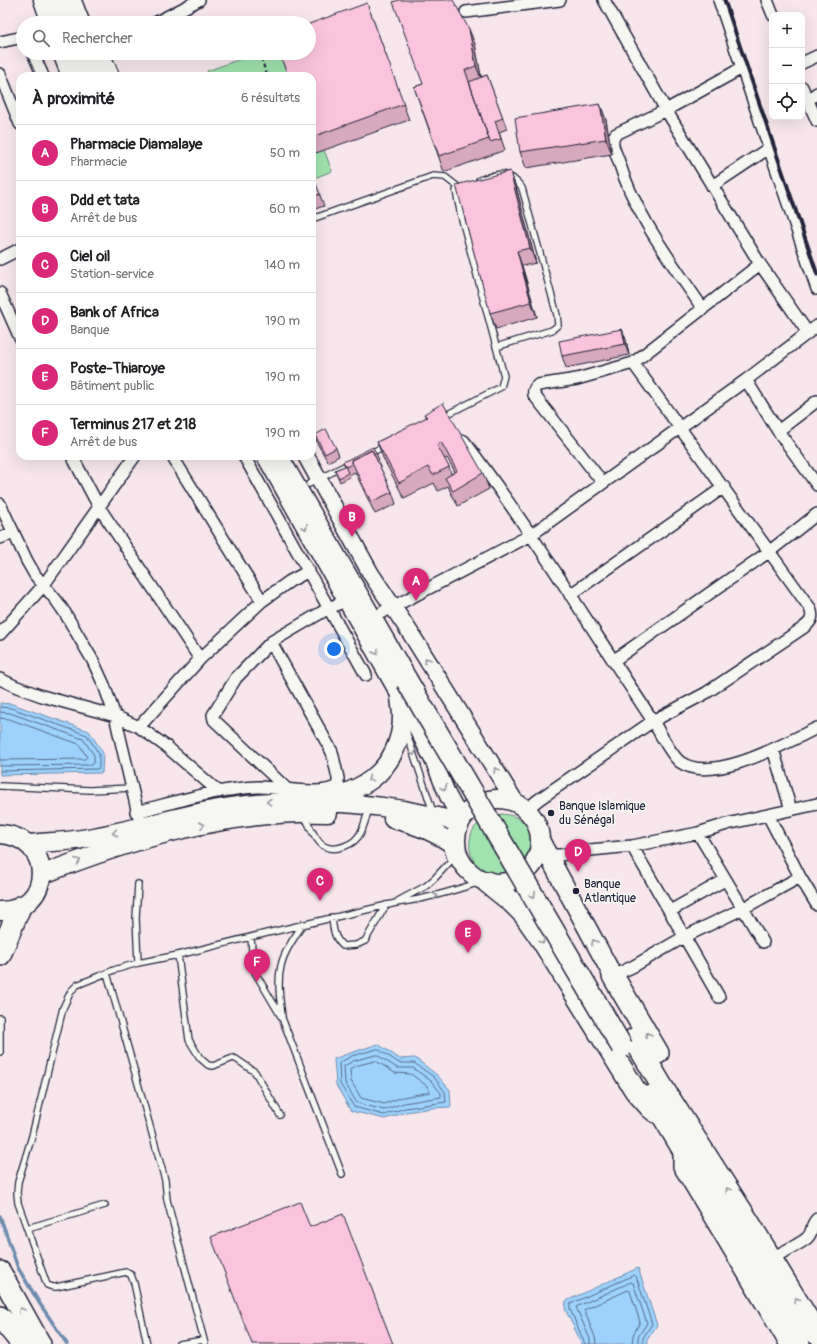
<!DOCTYPE html>
<html lang="fr">
<meta charset="utf-8">
<style>
body{margin:0;font-family:Pangolin,sans-serif;background:#f2f2f2;color:#202124}
.controls{position:absolute;right:12px;top:12px;display:grid;overflow:hidden;border-radius:8px;box-shadow:0 4px 16px #0002}
.controls button{width:36px;height:36px;display:grid;place-items:center;padding:0;border:0;border-bottom:1px solid #e0e0e0;background:#fff;color:#202124;font:20px sans-serif}
.you{position:absolute;left:334px;top:649px;width:14px;height:14px;margin:-10px;border:3px solid #fff;border-radius:50%;background:#1a73e8;box-shadow:0 0 0 6px #1a73e833}
.badge{display:grid;place-items:center;width:26px;height:26px;border-radius:50%;background:#db2777;color:#fff;font-size:13px;font-weight:700}
.pin{position:absolute;translate:-50% -33px;filter:drop-shadow(0 1px 2px #0008)}
.pin::after{content:'';position:absolute;top:21px;width:14px;height:12px;background:inherit;clip-path:polygon(0 0,100% 0,50% 100%)}
.list{margin:0;padding:0;list-style:none}
h2{display:flex;justify-content:space-between;align-items:center;height:52px;margin:0;padding:0 16px;font-size:17px}
h2 small{font-size:13px;font-weight:400;color:#757577}
.list li{display:grid;grid-template-columns:26px 1fr auto;gap:12px;align-items:center;box-sizing:border-box;height:56px;padding:0 16px;border-top:1px solid #e0e0e0}
.list b{display:block;font-size:15px;white-space:nowrap}
.list p{margin:0;font-size:13px;white-space:nowrap;color:#757577}
.list em{font-size:13px;font-style:normal;color:#757577}
.icon{flex:none;width:22px;height:22px;fill:none;stroke:currentColor;stroke-width:2;stroke-linecap:round;stroke-linejoin:round}
.map{position:relative;flex:none;width:817px;height:1344px;overflow:hidden}
.search{position:absolute;background:#fff;box-shadow:0 4px 16px #0002;left:16px;top:16px;width:300px;height:44px;display:flex;align-items:center;gap:10px;box-sizing:border-box;padding:0 14px;border-radius:22px;color:#757577;font-size:15px}
.panel{position:absolute;background:#fff;box-shadow:0 4px 16px #0002;left:16px;top:72px;width:300px;height:388px;border-radius:12px}
.map>svg:first-child{display:block}
.green{fill:#a0e3ae;stroke:#618274}
.water{fill:#9dd2fc;stroke:#6c8caf}
.lines{fill:none;stroke-linecap:round;stroke-linejoin:round}
.shore{stroke:#536888;stroke-width:1}
.stream{stroke:#6c8caf;stroke-width:3.5}
.lane-casing{stroke:#22223b;stroke-width:8}
.street-casing{stroke:#22223b;stroke-width:14}
.secondary-casing{stroke:#22223b;stroke-width:19}
.primary-casing{stroke:#22223b;stroke-width:21}
.highway-casing{stroke:#22223b;stroke-width:24}
.path{stroke:#22223b;stroke-width:2;stroke-dasharray:4 3;stroke-linecap:butt}
.lane{stroke:#f6f6f2;stroke-width:5.5}
.street{stroke:#f6f6f2;stroke-width:11}
.secondary{stroke:#f6f6f2;stroke-width:16}
.primary{stroke:#f6f6f2;stroke-width:18}
.highway{stroke:#f6f6f2;stroke-width:21}
.rail{stroke:#22223b;stroke-width:3}
.highway-bridge-casing{stroke:#22223b;stroke-width:24;stroke-linecap:butt}
.highway-bridge{stroke:#f6f6f2;stroke-width:21}
.wall{fill:#d7a9be;stroke:#22223b;fill-rule:evenodd}
.shaded-wall{fill:#af899b;stroke:#22223b}
.building{fill:#fac4dd;stroke:#22223b}
.oneway{stroke:#9797a0}
.poi-dot{fill:#22223b;stroke:#f6f6f2;stroke-width:1.5}
.labels{text-anchor:middle;dominant-baseline:central;stroke-width:3.5;stroke-linejoin:round;paint-order:stroke}
.poi-label{font-size:12px;fill:#22223b;stroke:#f6f6f2;text-anchor:start}
</style>
<div class="map">
<svg width="817" height="1344" viewBox="0 0 817 1344">
<rect width="100%" height="100%" fill="#f7e7ec"/>
<filter id="ink" filterUnits="userSpaceOnUse"><feTurbulence type="fractalNoise" baseFrequency=".025" numOctaves="2"/><feDisplacementMap in="SourceGraphic" scale="8" xChannelSelector="R" yChannelSelector="G"/><feConvolveMatrix kernelMatrix="1 2 1 2 8 2 1 2 1" color-interpolation-filters="sRGB"/></filter>
<g filter="url(#ink)">
<path class="green" d="M257 53H280L288 76H209L207 71Z
M312 143 324 150 332 171 312 179Z
M502 814C509 815 517 816 522 821 532 830 536 849 528 861 515 879 486 881 474 861 470 855 469 847 470 840 472 823 486 817 502 814Z"/>
<path class="water" d="M0 703 12 704 89 731 103 753 102 773 0 775Z
M378 1044 400 1059 415 1058 437 1075 450 1090 451 1107 432 1108 406 1112 385 1119 351 1111 336 1085 334 1059C349 1053 363 1049 378 1044Z
M638 1268 657 1325 647 1340V1344H582L565 1309 566 1301Z"/>
<g class="lines">
<path class="shore" d="M0 707 11 708 87 735 99 754V768L97 769 0 771
M0 712 10 713 83 739 94 755V763L92 765 0 766
M0 718 9 719 79 744 87 757 85 759 0 760
M378 1049 399 1063H414L434 1077 445 1092 446 1102 405 1108 384 1115 354 1107 340 1084 339 1063 352 1056Z
M377 1055 397 1068H413L431 1081 441 1093V1097L404 1103 384 1110 357 1103 345 1083 344 1066 353 1061Z
M376 1061 395 1073 411 1074 427 1086 430 1092 403 1097 384 1104 361 1098 351 1081 350 1069 355 1066Z
M585 1344 570 1309V1304L634 1275 636 1276 652 1324 643 1338V1344
M590 1344V1339L576 1307 631 1282 633 1283 647 1323 638 1337V1344
M596 1344 595 1337 584 1310 628 1290 630 1291 640 1322 633 1335 632 1344"/>
<path class="stream" d="M0 1216 18 1268 40 1304 67 1344"/>
<g class="lane-casing">
<path id="lane" d="M479 180C500 173 508 169 522 188L557 315 558 325 552 330 496 347
M312 219 433 176 445 177 458 187
M444 416 501 387 504 376 461 216 456 191 458 187
M369 454 386 445
M309 484 350 463
M406 731 433 812
M0 786 90 790 131 788
M305 817C310 826 313 836 321 844 325 848 333 849 338 848 358 844 362 833 367 815
M446 845 451 861
M398 901 426 886 435 878 458 853
M332 917C333 929 334 938 343 946L356 945 365 941 386 905
M251 937 253 964 256 974 282 1018 342 1174
M178 955 189 1040 200 1058 208 1065 213 1066 233 1058 236 1059 255 1072 280 1115
M138 963 136 918 138 884
M107 973 165 1180 167 1200 205 1344
M282 1016C280 1000 277 982 281 966 284 951 295 937 303 924
M0 1018V1052
M28 1228 105 1205
M147 1344 134 1283 131 1275 126 1272 56 1287H53L47 1285 18 1203 17 1193 18 1182 32 1136 63 1008 71 991 77 985 114 970 138 963 178 955 263 934 396 903C427 899 454 891 483 881
M179 1344 204 1340"/>
</g>
<g class="street-casing">
<path id="street" d="M719 0 817 289
M767 0 773 15
M466 12 560 0
M155 23 199 0
M0 42 23 37
M33 53 43 76
M802 63 817 56
M0 74 20 124
M802 87 817 121
M807 101 817 93
M712 186 769 148
M0 259 20 249
M760 264 808 333
M0 293 20 338
M703 309C671 261 635 215 618 159 615 151 609 141 616 134L666 110 742 68
M746 380 778 431 817 485
M778 431 817 401
M464 441C532 531 591 628 653 721 660 733 670 754 680 762 713 785 785 743 817 728
M72 456 99 507 200 659
M172 456 262 601
M244 456 366 675
M603 483 534 395C533 390 534 388 538 385L577 379 633 363 760 264 666 110 604 0
M0 504 27 561 35 575 56 600 65 613 93 661 104 685 115 716 139 818
M0 538 13 533
M570 595 724 487
M383 612 531 535 746 380 817 326
M0 634 43 586 135 456
M613 661 770 551 817 514
M0 679 17 687 42 696 115 716 139 727 167 747 219 792
M139 727 200 659 262 601 290 581 309 571
M773 749 791 810
M287 789 214 720 213 715 236 678 271 642 329 608 347 600
M526 810 538 800 653 721 706 693 803 628C811 622 814 618 810 608L633 363
M136 812C176 802 216 789 257 787 278 786 321 798 338 785V778L332 752 271 642
M768 815 800 877 817 905
M698 833 763 942
M632 846 719 997
M543 855H561L580 851 632 846 698 833 727 824 817 804
M670 911 725 880
M613 976 634 966 684 937 742 909 800 877
M679 1150V1167L785 1344
M771 1258C781 1253 799 1245 807 1238 814 1232 810 1225 817 1219"/>
</g>
<g class="secondary-casing">
<path id="secondary" d="M42 0 50 23
M61 53 70 76
M101 53 111 76
M265 456 410 714 434 762 448 796 454 807 463 818
M306 456 371 574 411 634 516 803"/>
</g>
<g class="primary-casing">
<path id="primary" d="M456 841a42 42 0 1 1 84 0a42 42 0 1 1-84 0Z
M327 801C342 794 359 789 372 779 391 764 402 740 402 717 402 709 400 702 400 695
M393 819C416 824 437 833 456 846
M0 834C55 837 54 911 0 911
M541 842 613 976
M28 844C46 842 64 842 82 839 128 832 172 817 218 809 280 798 342 800 404 810 423 814 442 817 460 823
M41 875C132 839 229 810 328 813"/>
</g>
<g class="highway-casing">
<path id="highway" d="M55 0 63 23
M70 0 79 23
M73 53 82 76
M90 53 99 76
M277 456 407 681
M487 882 512 902 524 914 542 940 635 1090 651 1108 656 1112
M0 955 20 907
M613 976 658 1053
M634 1039 666 1093 748 1221 817 1334
M651 1096 799 1344
M0 1272 40 1344
M0 1317 22 1344"/>
</g>
<path class="path" d="M261 58 267 76"/>
<use href="#lane" class="lane"/>
<use href="#street" class="street"/>
<use href="#secondary" class="secondary"/>
<use href="#primary" class="primary"/>
<use href="#highway" class="highway"/>
<path class="rail" d="M724 0 817 275"/>
<g class="highway-bridge-casing">
<path id="highway-bridge" d="M407 681 622 1047"/>
</g>
<use href="#highway-bridge" class="highway-bridge"/>
</g>
<path class="wall" d="M367 3 409 120 316 153 312 144V76Z
M475 44 481 77 487 75 507 129 499 132 505 150 444 172 414 87 423 84Z
M600 104 606 120 612 154 526 168 520 152Z
M312 174 324 206 312 210Z
M516 187 536 263 522 266 537 317 496 329 490 313Z
M622 329 626 340 629 355 566 368 562 356Z
M424 414 483 473 489 489 458 506 451 493 448 486 438 491 434 483 404 498 383 458 377 442 426 418ZM447 458 455 472 451 474 449 467 444 459Z
M315 435 336 448 339 456 328 462 317 443Z
M376 453 379 460 377 461 392 492 396 504 375 514 355 472 349 475 350 477 340 482 335 470 345 466 343 462Z"/>
<path class="shaded-wall" d="M469 29 475 44 482 81 476 66Z
M600 104 606 120 612 154 606 139Z
M510 171 516 187 536 263 530 248Z
M517 251 522 266 537 317 531 302Z
M622 329 626 340 629 355 625 344Z"/>
<path class="building" d="M399 0H453L469 29 476 66 465 70 489 139 439 156 414 87 423 84 393 2Z
M367 3 404 104 312 137V76H288L279 53H309V24Z
M487 75 503 118 495 121 501 139 490 142 469 82Z
M600 104 606 139 520 152 515 118Z
M510 171 530 248 517 251 531 302 490 313 456 185Z
M312 174 320 194 312 197Z
M622 329 625 344 562 356 559 341Z
M443 403 483 473 453 491 445 478 457 471 441 442 437 445 449 467 433 475 428 467 399 483 377 442 427 417 424 414Z
M326 429 336 448 325 454 315 435Z
M373 447 376 453 374 454 372 450 351 460 352 464 346 467 343 462Z
M372 450 392 492 371 502 351 460Z
M345 466 348 473 339 478 335 470Z
M300 1202 310 1227 343 1214 393 1344H252L211 1237Z"/>
<defs><path id="oneway-chevron" d="M-2-3.5L2.5 0L-2 3.5" fill="none" stroke-width="1.6" stroke-linecap="round" stroke-linejoin="round"/></defs>
<g class="oneway">
<use href="#oneway-chevron" transform="translate(305 527) rotate(61)"/>
<use href="#oneway-chevron" transform="translate(376 652) rotate(61)"/>
<use href="#oneway-chevron" transform="translate(427 660) rotate(-122)"/>
<use href="#oneway-chevron" transform="translate(413 753) rotate(71)"/>
<use href="#oneway-chevron" transform="translate(496 770) rotate(-121)"/>
<use href="#oneway-chevron" transform="translate(370 779) rotate(145)"/>
<use href="#oneway-chevron" transform="translate(444 788) rotate(66)"/>
<use href="#oneway-chevron" transform="translate(269 802) rotate(177)"/>
<use href="#oneway-chevron" transform="translate(202 825) rotate(-12)"/>
<use href="#oneway-chevron" transform="translate(115 833) rotate(168)"/>
<use href="#oneway-chevron" transform="translate(78 861) rotate(-22)"/>
<use href="#oneway-chevron" transform="translate(533 895) rotate(60)"/>
<use href="#oneway-chevron" transform="translate(435 896) rotate(-14)"/>
<use href="#oneway-chevron" transform="translate(542 941) rotate(57)"/>
<use href="#oneway-chevron" transform="translate(594 942) rotate(-119)"/>
<use href="#oneway-chevron" transform="translate(648 1035) rotate(-120)"/>
<use href="#oneway-chevron" transform="translate(728 1190) rotate(-123)"/>
<use href="#oneway-chevron" transform="translate(797 1300) rotate(-121)"/>
<use href="#oneway-chevron" transform="translate(21 1310) rotate(-119)"/>
</g>
</g>
<g class="poi-dot">
<circle cx="551" cy="813" r="4"/>
<circle cx="576" cy="891" r="4"/>
</g>
<g class="labels">
<g class="poi-label">
<text x="559" y="806">Banque Islamique<tspan x="559" dy="14">du Sénégal</tspan></text>
<text x="584" y="884">Banque<tspan x="584" dy="14">Atlantique</tspan></text>
</g>
</g>
</svg>
<div class="controls">
<button>+</button>
<button>−</button>
<button><svg class="icon" aria-label="locate" viewBox="0 0 24 24"><circle cx="12" cy="12" r="6"/><path d="M12 2v4M12 18v4M2 12h4M18 12h4"/></svg></button>
</div>
<div class="you"></div>
<div class="pin badge" style="left:416px;top:601px">A</div>
<div class="pin badge" style="left:352px;top:537px">B</div>
<div class="pin badge" style="left:320px;top:901px">C</div>
<div class="pin badge" style="left:578px;top:872px">D</div>
<div class="pin badge" style="left:468px;top:953px">E</div>
<div class="pin badge" style="left:257px;top:982px">F</div>
<div class="search"><svg class="icon" aria-label="search" viewBox="0 0 24 24"><circle cx="10" cy="10" r="6"/><path d="M15 15l6 6"/></svg>Rechercher</div>
<section class="panel">
<h2>À proximité<small>6 résultats</small></h2>
<ul class="list">
<li><span class="badge">A</span><div><b>Pharmacie Diamalaye</b><p>Pharmacie</p></div><em>50 m</em></li>
<li><span class="badge">B</span><div><b>Ddd et tata</b><p>Arrêt de bus</p></div><em>60 m</em></li>
<li><span class="badge">C</span><div><b>Ciel oil</b><p>Station-service</p></div><em>140 m</em></li>
<li><span class="badge">D</span><div><b>Bank of Africa</b><p>Banque</p></div><em>190 m</em></li>
<li><span class="badge">E</span><div><b>Poste-Thiaroye</b><p>Bâtiment public</p></div><em>190 m</em></li>
<li><span class="badge">F</span><div><b>Terminus 217 et 218</b><p>Arrêt de bus</p></div><em>190 m</em></li>
</ul>
</section>
</div>
